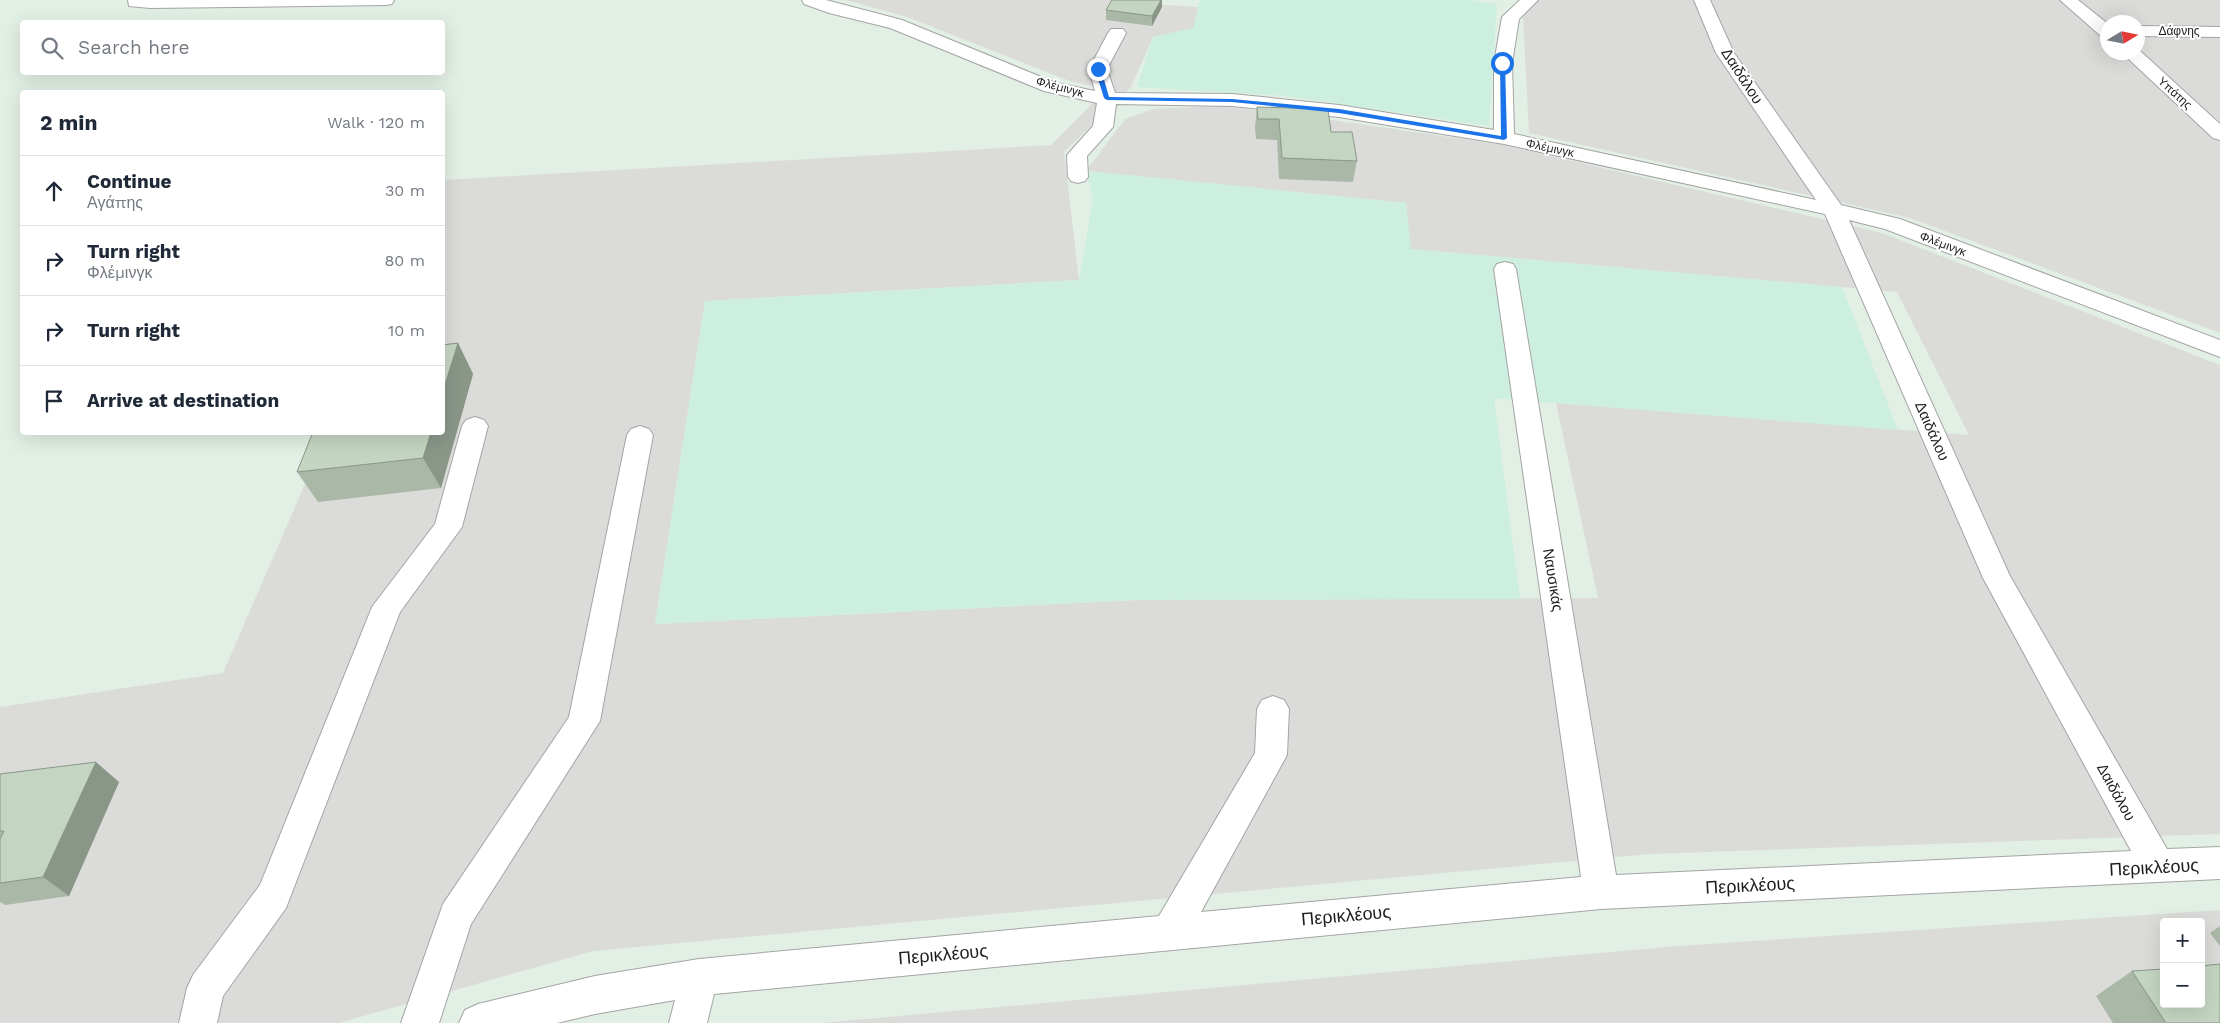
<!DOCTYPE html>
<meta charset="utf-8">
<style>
body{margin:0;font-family:"Work Sans",sans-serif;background:#f2f2f3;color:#1f2937}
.controls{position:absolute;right:15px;bottom:15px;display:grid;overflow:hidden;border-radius:5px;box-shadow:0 5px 20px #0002}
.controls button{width:45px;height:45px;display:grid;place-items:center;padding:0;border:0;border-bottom:1px solid #e0e1e3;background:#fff;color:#1f2937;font:25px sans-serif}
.compass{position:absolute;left:2100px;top:15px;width:45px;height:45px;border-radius:50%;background:#fff;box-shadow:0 5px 20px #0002;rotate:80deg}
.stop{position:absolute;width:15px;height:15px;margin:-11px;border:4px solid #1a73e8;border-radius:50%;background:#fff}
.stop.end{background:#1a73e8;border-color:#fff;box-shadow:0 1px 5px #0008}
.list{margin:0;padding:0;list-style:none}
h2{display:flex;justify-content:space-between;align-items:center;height:65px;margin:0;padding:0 20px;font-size:21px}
h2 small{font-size:16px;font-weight:400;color:#747a83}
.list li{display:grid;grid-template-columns:32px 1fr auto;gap:15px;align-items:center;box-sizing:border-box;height:70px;padding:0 20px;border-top:1px solid #e0e1e3}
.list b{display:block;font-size:19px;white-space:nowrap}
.list p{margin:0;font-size:16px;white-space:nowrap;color:#747a83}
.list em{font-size:16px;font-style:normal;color:#747a83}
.icon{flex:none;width:28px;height:28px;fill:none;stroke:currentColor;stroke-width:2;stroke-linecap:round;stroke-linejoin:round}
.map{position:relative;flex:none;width:2220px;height:1023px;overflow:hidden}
.search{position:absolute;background:#fff;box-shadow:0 5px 20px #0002;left:20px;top:20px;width:425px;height:55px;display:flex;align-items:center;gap:12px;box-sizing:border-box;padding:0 18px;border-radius:5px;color:#747a83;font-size:19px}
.panel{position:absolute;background:#fff;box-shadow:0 5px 20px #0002;left:20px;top:90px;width:425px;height:345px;border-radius:5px}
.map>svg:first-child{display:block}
.residential{fill:#dbdcda;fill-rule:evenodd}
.farmland{fill:#ccefe0}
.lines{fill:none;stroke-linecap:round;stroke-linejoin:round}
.minor-casing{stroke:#a4a4a4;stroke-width:2}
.minor{fill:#fff;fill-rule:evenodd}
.wall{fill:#a9b8a7}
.shaded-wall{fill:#899688}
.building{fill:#c4d6c2;stroke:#899688}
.route{fill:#1a73e8}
.labels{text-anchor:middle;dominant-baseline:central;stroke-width:4;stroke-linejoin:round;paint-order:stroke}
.far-street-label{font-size:12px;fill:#1d1d1d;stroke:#fff}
.street-label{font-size:15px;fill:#1d1d1d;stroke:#fff}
.near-street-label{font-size:18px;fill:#1d1d1d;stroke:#fff}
</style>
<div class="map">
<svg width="2220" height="1023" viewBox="0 0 2220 1023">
<rect width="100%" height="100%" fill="#e2efe4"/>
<path class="residential" d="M846 0H1138V3L1198 7 1194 28 1153 37 1131 87 1064 152 1079 280 705 301 655 624 1137 600 1598 598 1556 403 1969 435 1897 292 1410 249 1406 203 1086 171 1125 119 1153 109 1219 106 1291 114 1504 145 1882 233 2220 365V834L1650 854 593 951 339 1023H0V707L223 673 327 433 442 432 443 180 1051 145 1106 90 1067 80 907 17Z
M1538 0H2220V333L1910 218 1529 133 1523 17ZM2108 22H2138V52H2108Z
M2220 910V1023H821L1678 946ZM2164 922H2201V1004H2164Z"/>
<path class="farmland" d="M1200 0H1471L1497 4 1489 126 1286 96 1137 87 1153 37 1193 28Z
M1086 171 1406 203 1411 249 1842 287 1898 430 1494 398 1520 599 1137 600 655 624 705 301 1079 280 1093 199Z"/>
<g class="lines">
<g class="minor-casing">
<path id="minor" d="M128 0H394L392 4 386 5 150 8 129 6Z
M802 0H826L902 20 1056 83 1095 91 1089 69 1108 33 1111 29H1123L1126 33 1107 69 1115 93 1232 94 1339 105 1494 130V63L1502 17 1520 0H1538L1519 19 1512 63 1514 134 1816 200 1716 53 1694 0H1710L1734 53 1841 205 1900 219 2220 340V357L1885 229 1849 220 2010 576 2167 849 2220 847V879L1601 909 714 994 707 1023H669L675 1000 595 1014 557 1023H459L465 1010 478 1004 595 976 699 959 1159 916 1255 753 1257 709 1262 700 1273 696 1284 700 1289 709 1287 755 1201 912 1581 877 1494 269 1497 264 1505 262 1513 264 1516 269 1616 875 2131 851 1983 578 1825 214 1504 144 1339 117 1232 106 1116 104 1113 127 1087 156 1088 177 1085 181 1078 183 1071 181 1068 177 1067 155 1093 126 1097 103 1044 91 890 28 829 13 804 4Z
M2060 0H2078L2108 24V38L2102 37Z
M2138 26 2220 27V37L2138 36Z
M2138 49 2220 124V140L2213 138 2121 52H2138Z
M475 417 484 420 488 426 462 527 400 612 286 908 223 996 217 1023H179L187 988 193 975 260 885 372 607 435 524 462 426 466 420Z
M640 426 649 429 653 435 600 721 471 924 439 1023H401L443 904 569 717 627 435 631 429Z"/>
</g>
<use href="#minor" class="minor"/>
</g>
<path class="wall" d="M1162 7 1152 26 1106 20V10Z
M1257 107 1331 132 1357 161 1353 182 1279 179 1277 140 1256 139 1255 127Z
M458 343 473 374 441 488 318 502 297 472 442 432Z
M0 774 119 782 69 896 5 905 0 902Z
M2220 926V946L2210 933Z
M2132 971 2220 1023H2113L2096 996Z"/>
<path class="shaded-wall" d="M1161 0H1162V7L1152 26V16Z
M458 343 473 374 441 488 423 458 431 432H442V394Z
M96 762 119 782 69 896 43 877Z"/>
<path class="building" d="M1112 0H1161L1152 16 1106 10Z
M1257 107 1328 109 1331 132H1352L1357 161 1282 158 1279 119H1258Z
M458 343 442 394V345Z
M313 432H431L423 458 297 472Z
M96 762 43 877 0 883V839L4 831H0V774Z
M2220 964V1023H2166L2132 971 2164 969V1004H2201V966Z"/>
<path class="route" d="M1502 61 1505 63 1507 138 1504 140 1339 113 1232 102 1107 100 1104 98 1095 69 1098 67 1101 69 1109 97 1232 99 1339 109 1501 136 1500 63Z"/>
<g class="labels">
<g class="far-street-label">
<text x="2179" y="31">Δάφνης</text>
<text transform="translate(1060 87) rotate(15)">Φλέμινγκ</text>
<text transform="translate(2175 93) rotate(42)">Υπάτης</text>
<text transform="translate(1550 148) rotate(12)">Φλέμινγκ</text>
<text transform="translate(1943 244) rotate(21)">Φλέμινγκ</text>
</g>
<g class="street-label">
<text transform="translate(1742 76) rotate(57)">Δαιδάλου</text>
<text transform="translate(1932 431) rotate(66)">Δαιδάλου</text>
<text transform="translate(1553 580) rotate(81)">Ναυσικάς</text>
<text transform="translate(2116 792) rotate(61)">Δαιδάλου</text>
</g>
<g class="near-street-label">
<text transform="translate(2154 867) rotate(-3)">Περικλέους</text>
<text transform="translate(1750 885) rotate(-3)">Περικλέους</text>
<text transform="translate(1346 915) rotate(-5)">Περικλέους</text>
<text transform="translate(943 954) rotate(-5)">Περικλέους</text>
</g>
</g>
</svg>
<div class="controls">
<button>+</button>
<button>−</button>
</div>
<svg class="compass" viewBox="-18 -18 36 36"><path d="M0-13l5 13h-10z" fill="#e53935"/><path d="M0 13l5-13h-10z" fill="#747a83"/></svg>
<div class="stop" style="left:1502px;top:63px"></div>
<div class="stop end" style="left:1098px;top:69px"></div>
<div class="search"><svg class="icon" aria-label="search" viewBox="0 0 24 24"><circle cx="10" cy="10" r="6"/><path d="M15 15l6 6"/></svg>Search here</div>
<section class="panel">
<h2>2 min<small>Walk · 120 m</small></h2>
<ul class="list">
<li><svg class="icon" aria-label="ahead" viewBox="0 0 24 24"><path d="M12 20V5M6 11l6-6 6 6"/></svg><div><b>Continue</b><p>Αγάπης</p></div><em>30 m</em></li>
<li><svg class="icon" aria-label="right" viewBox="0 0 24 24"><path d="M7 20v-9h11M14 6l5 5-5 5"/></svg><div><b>Turn right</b><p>Φλέμινγκ</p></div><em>80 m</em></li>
<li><svg class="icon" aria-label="right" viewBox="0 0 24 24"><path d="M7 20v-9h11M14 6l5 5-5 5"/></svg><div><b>Turn right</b></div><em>10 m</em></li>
<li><svg class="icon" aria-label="arrive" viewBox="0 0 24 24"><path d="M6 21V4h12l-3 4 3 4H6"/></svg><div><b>Arrive at destination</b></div></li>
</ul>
</section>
</div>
